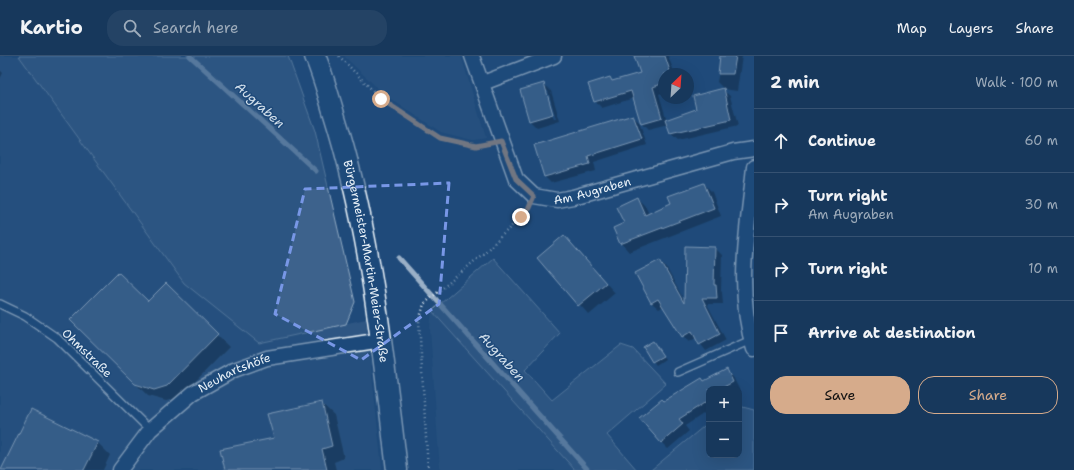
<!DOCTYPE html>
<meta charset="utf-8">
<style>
body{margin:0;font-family:"Shantell Sans",sans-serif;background:#244365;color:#f1f3f6}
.controls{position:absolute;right:12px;bottom:12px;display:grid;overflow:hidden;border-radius:8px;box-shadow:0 4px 16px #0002}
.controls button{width:36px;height:36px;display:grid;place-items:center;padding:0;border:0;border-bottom:1px solid #365272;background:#17385c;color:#f1f3f6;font:20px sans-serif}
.compass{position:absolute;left:658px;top:12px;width:36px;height:36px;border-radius:50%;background:#17385c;box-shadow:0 4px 16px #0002;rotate:25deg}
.stop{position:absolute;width:12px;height:12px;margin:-9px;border:3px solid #d6ab8b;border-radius:50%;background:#fff}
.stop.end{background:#d6ab8b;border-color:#fff;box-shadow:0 1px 4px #0008}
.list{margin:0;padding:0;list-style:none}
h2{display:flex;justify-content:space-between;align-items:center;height:52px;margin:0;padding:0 16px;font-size:17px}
h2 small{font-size:13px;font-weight:400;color:#9eacbb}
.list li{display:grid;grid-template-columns:26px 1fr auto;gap:12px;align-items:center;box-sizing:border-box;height:64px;padding:0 16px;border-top:1px solid #365272}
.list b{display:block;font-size:15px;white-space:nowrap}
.list p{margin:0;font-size:13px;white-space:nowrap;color:#9eacbb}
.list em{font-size:13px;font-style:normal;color:#9eacbb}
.actions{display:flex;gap:8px;padding:12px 16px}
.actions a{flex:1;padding:9px 0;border:1px solid #d6ab8b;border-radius:16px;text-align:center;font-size:14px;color:#d6ab8b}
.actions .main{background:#d6ab8b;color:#111}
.icon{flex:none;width:22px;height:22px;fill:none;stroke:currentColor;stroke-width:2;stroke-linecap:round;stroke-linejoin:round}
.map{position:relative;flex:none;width:754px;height:414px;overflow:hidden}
header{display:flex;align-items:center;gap:24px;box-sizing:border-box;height:56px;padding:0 20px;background:#17385c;border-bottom:1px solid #365272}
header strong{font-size:19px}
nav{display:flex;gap:22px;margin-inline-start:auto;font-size:14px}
.search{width:280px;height:36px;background:#244365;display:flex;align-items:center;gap:10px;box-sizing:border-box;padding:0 14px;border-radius:16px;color:#9eacbb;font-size:15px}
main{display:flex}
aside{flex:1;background:#17385c}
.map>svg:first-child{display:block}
.built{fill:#2e5683}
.green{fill:#3c628c;stroke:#92aac2}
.shadow{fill:#0007;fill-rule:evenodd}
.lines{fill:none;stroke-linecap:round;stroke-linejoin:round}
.stream{stroke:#9ab0c7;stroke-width:5}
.building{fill:#517399;stroke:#e8f1f8}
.lane-casing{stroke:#e8f1f8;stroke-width:10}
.street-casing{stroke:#e8f1f8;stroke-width:17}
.secondary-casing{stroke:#e8f1f8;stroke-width:23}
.path{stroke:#e8f1f8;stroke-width:2.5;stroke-dasharray:1 3;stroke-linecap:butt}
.lane{stroke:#1f4a7a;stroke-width:7}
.street{stroke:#1f4a7a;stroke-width:14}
.secondary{stroke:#1f4a7a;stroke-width:20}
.route{stroke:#d6ab8b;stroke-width:5}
.marked{fill:none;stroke:#7897e6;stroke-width:3;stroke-dasharray:8 5;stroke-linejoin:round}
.labels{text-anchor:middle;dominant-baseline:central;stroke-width:3;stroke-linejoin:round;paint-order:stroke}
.street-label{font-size:12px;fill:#e8f1f8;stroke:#1f4a7a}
.water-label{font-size:13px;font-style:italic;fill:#d4e1ec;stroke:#1f4a7a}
</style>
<header>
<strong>Kartio</strong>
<div class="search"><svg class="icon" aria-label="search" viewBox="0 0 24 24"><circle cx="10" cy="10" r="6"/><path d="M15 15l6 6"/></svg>Search here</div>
<nav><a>Map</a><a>Layers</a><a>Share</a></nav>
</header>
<main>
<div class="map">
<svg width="754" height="414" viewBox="0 0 754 414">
<rect width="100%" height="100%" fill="#1f4a7a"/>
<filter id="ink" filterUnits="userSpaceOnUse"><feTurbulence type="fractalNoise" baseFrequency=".025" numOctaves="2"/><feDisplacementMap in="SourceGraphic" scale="8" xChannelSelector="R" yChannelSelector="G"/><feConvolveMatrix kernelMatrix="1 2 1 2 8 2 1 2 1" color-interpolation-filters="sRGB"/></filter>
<g filter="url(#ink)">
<path class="built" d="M0 0H19L184 227 259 287 366 263 382 414H0Z
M344 0H461L486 82 473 84 441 76 385 39Z
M432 255 575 414H440L430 272Z"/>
<path class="green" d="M19 0H288L315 75 355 246 346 268 259 287 184 227Z
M493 202 560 277 525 314 552 344 621 289 633 293 666 328 607 379 637 414H575L432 255Z
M739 350 754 354V414H651L709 366V399H739Z"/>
<path class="shadow" d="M635 0H668L675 18H664V36L659 38 667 65 697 53 723 34 730 40 738 70 678 84 671 78 668 69 648 74 642 68 634 42 602 52 595 45 610 22 613 26 641 18Z
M722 0H742L737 35 724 33 717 26Z
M0 14 3 17 0 23Z
M544 28 551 35 560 65 537 72 530 65 521 35ZM545 35H548L556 63H554Z
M632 60 639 66 647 89 594 106 596 115 551 127 545 121 535 90Z
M704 128 712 136 721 160 629 196 621 187 625 168 637 142 646 151 649 159 673 148Z
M564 180 615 237 589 259 538 202Z
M686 191 715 192 722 199 721 235 722 236 723 248H707L726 284 706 295 696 282 689 286 683 280 664 250 659 253 652 247 636 218 660 205 666 211 685 246Z
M166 229 229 291 179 342 166 345 148 340 72 264 148 247Z
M653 286 665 303 656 309 644 292Z
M727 315 733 321 739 333H709V354L685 370 689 375 668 393 661 386 664 347 702 323 705 326Z
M321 347 334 359 344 402 334 406 336 414H226L276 382Z
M98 387 110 399 103 414H2Z"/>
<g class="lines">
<path class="stream" d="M190 0 316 115
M399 202 588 414"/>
</g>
<path class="building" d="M634 0H665L671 18H664V27L653 31 662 62 641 68 631 35 594 46 588 28 610 21 612 25 640 17Z
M720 0H736L733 18H718Z
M544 27 553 58 529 65 520 34Z
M724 32 731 64 670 78 665 64 696 53 693 40Z
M633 59 642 83 588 100 590 108 544 121 534 89Z
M704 127 714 152 620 188 613 172 624 167 616 151 637 141 645 159 671 147 668 140Z
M564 179 606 227 578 250 537 202Z
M685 190 715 191 714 229H716L717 242H702L720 278 699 289 692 275 682 281 658 243 651 247 635 217 660 204 684 247Z
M118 216 148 245 166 227 218 278 167 330 154 334 135 328 70 264Z
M653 285 663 300 652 306 643 291Z
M727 313 733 326 720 333H709V344L679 363 683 368 661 387 639 362 662 343 664 345 702 322 704 325Z
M322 346 332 390 322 393 327 414H225L220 393 274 382 267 358Z
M31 353 98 386 84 414H1Z"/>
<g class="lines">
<g class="lane-casing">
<path id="lane" d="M0 248 25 260 57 282 150 374
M678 316 751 284"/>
</g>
<g class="street-casing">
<g id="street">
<path id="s1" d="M472 0 516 123 534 140 557 144 573 141 733 96 754 93"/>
<path d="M483 27 554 0"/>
<path d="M754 111C748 171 735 234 754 293"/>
<path id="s2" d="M120 414 150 374 193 337 234 314 267 302 382 284"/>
</g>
</g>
<g class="secondary-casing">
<g id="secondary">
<path id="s3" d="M315 0C323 19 328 38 334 58 370 173 383 294 397 414"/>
</g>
</g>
<path class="path" d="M339 0 381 43 440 82 476 90 489 88
M428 414 419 265 424 248 485 196 528 154"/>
<use href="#lane" class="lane"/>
<use href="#street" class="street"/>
<use href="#secondary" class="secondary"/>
</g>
</g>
<g class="lines" filter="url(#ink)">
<path class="route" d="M381 43 440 82 476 90 501 85 516 123 534 140 528 154 521 161"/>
</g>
<path d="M0 0H754V414H0ZM449 127 439 248 361 304 275 258 305 133Z" fill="#1f4a7a" fill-opacity=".55" fill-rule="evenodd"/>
<path class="marked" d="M449 127 439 248 361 304 275 258 305 133Z"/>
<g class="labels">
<g class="street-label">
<text stroke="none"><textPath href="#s1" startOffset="215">Am Augraben</textPath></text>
<text stroke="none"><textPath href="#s3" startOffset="212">Bürgermeister-Martin-Meier-Straße</textPath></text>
<text transform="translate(87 297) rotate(44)">Ohmstraße</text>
<text stroke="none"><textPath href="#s2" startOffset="153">Neuhartshöfe</textPath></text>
</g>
<g class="water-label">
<text transform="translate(260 49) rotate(42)">Augraben</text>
<text transform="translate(502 301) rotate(48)">Augraben</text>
</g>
</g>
</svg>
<div class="controls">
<button>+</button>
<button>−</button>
</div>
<svg class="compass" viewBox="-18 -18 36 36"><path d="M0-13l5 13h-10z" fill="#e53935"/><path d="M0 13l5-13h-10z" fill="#9eacbb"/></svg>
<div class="stop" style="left:381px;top:43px"></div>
<div class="stop end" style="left:521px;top:161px"></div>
</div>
<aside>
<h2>2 min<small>Walk · 100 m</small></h2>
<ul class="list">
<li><svg class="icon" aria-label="ahead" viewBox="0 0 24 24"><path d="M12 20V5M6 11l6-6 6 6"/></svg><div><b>Continue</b></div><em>60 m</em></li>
<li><svg class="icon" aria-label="right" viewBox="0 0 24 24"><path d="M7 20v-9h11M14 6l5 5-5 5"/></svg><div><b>Turn right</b><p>Am Augraben</p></div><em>30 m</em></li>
<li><svg class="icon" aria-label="right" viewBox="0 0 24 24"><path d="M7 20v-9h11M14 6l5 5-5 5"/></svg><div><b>Turn right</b></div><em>10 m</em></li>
<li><svg class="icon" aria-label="arrive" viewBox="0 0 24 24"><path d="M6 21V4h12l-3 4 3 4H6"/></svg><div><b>Arrive at destination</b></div></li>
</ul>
<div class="actions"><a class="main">Save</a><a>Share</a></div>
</aside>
</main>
